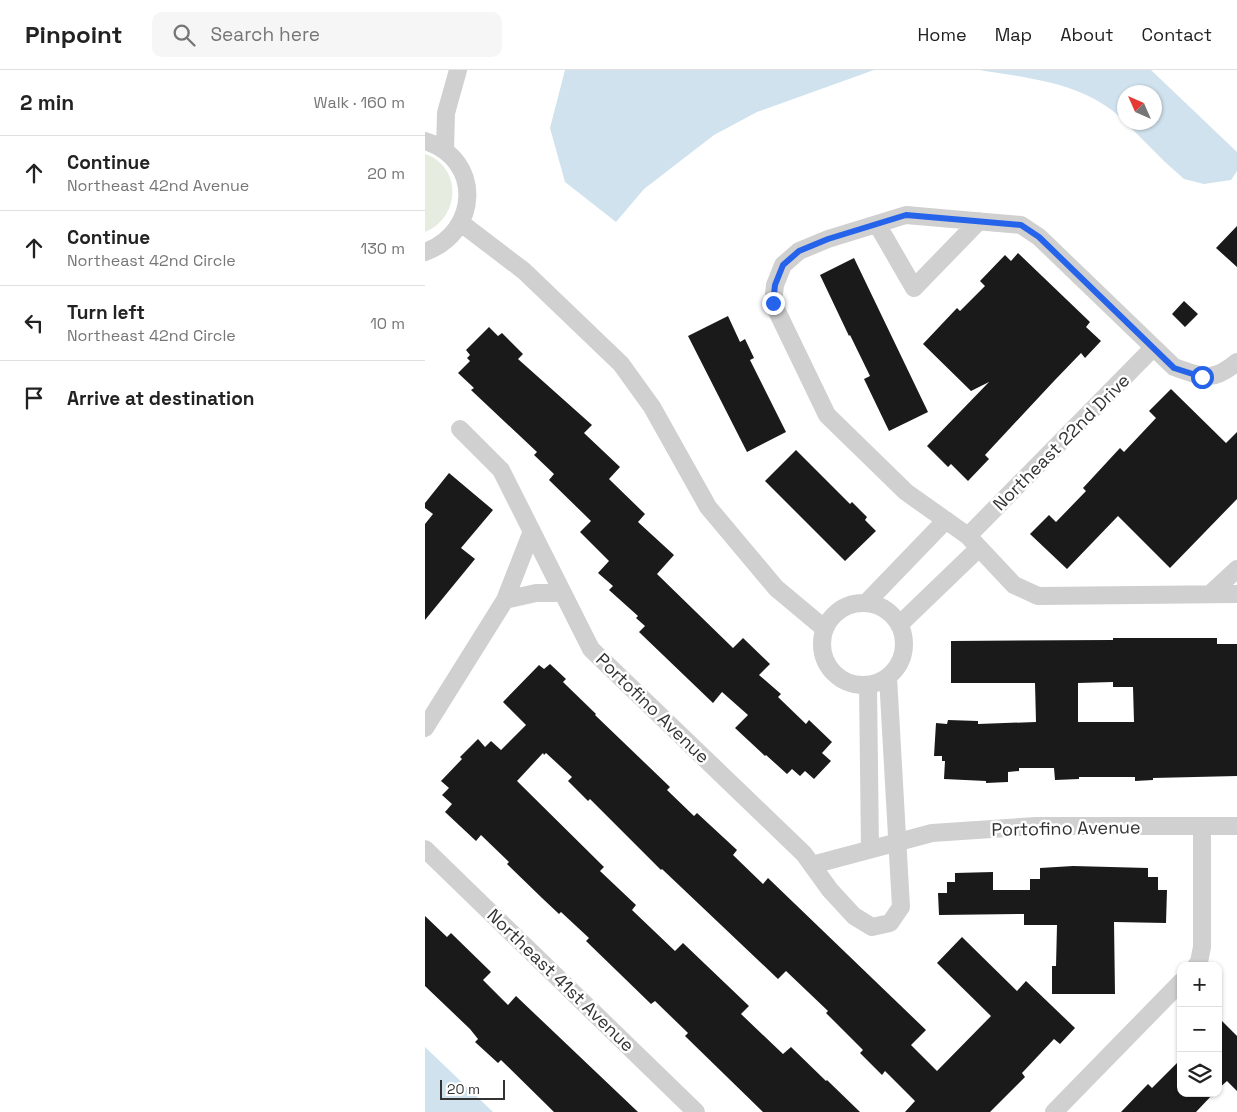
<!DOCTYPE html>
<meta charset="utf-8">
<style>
body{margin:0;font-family:"Space Grotesk",sans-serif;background:#f6f6f6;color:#222}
.controls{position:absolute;right:15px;bottom:15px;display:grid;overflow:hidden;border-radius:10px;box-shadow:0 1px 4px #0004}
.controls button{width:45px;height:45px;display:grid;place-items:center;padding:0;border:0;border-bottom:1px solid #e0e0e0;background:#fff;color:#222;font:25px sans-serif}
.compass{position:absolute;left:692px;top:15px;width:45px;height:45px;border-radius:50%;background:#fff;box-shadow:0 1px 4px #0004;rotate:315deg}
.scale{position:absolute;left:15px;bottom:12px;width:65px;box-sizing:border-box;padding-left:5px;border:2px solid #333;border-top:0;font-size:14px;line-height:18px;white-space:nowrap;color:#333;-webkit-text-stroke:4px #fff;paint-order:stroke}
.stop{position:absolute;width:15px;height:15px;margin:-11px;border:4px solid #2563eb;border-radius:50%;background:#fff}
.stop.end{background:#2563eb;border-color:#fff;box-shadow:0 1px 5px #0008}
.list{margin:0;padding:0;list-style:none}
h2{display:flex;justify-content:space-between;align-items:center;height:65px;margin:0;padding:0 20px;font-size:21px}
h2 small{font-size:16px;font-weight:400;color:#767676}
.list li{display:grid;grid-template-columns:32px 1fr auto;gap:15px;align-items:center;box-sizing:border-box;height:75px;padding:0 20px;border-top:1px solid #e0e0e0}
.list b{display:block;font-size:19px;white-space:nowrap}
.list p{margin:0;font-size:16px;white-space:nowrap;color:#767676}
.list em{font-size:16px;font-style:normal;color:#767676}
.icon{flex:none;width:28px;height:28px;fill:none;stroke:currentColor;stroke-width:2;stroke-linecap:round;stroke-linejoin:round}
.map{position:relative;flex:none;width:812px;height:1042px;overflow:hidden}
header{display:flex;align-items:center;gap:30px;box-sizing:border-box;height:70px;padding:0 25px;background:#fff;border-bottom:1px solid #e0e0e0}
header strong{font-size:24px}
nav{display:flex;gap:28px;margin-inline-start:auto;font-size:18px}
.search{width:350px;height:45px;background:#f6f6f6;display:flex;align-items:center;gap:12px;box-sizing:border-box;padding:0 18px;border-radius:10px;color:#767676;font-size:19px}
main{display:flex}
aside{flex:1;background:#fff}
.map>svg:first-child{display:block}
.green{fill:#e6ecdf}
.water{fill:#cfe2ee}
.building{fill:#1a1a1a;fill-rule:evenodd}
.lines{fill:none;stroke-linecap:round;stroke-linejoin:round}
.street{stroke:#d0d0d0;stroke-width:18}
.route{stroke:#2563eb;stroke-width:6}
.labels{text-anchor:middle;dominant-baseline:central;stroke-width:5;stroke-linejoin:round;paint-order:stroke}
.street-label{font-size:18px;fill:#333;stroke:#fff}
</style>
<header>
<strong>Pinpoint</strong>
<div class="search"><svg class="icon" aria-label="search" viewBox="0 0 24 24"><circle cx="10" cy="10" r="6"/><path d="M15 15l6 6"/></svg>Search here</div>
<nav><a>Home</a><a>Map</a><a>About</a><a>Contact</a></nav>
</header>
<main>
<aside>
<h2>2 min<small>Walk · 160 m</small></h2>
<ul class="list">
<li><svg class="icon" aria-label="ahead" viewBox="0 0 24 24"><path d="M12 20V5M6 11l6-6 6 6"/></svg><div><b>Continue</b><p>Northeast 42nd Avenue</p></div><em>20 m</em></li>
<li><svg class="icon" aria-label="ahead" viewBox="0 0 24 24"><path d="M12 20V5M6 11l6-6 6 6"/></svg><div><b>Continue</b><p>Northeast 42nd Circle</p></div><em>130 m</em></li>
<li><svg class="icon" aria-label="left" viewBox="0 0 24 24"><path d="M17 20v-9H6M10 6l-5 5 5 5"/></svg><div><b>Turn left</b><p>Northeast 42nd Circle</p></div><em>10 m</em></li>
<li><svg class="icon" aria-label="arrive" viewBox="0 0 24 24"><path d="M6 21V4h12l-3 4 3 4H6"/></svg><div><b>Arrive at destination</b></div></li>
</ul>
</aside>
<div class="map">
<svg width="812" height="1042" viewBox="0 0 812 1042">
<rect width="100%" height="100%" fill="#fff"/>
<path class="green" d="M0 84C38 97 35 148 0 162Z"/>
<path class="water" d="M140 0H449L332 42 289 65 219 119 191 152 140 112 125 58Z
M554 0H726L812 82V101L806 110 779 114 759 109 740 92 701 53 730 52V22H700L699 51C662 13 604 8 554 0Z
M0 977 68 1042H0Z"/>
<path class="building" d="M812 156V197L791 178Z
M593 183 665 252 661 257 676 271 660 288 656 283 629 311 560 385 564 389 543 411 526 394 523 397 502 376 564 312 546 321 498 274 532 238 535 241 560 216 555 211 580 185 586 191Z
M429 188 503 342 464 361 439 309 445 306 425 265 424 266 395 205Z
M759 231 773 244 760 257 747 244Z
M303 246 315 272 320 269 329 288 325 290 361 362 322 382 263 266Z
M64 257 73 266 77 263 98 284 93 289 167 355 159 363 195 397 184 409 220 444 213 452 249 485 232 504 308 578 318 568 345 594 334 605 356 624 353 627 381 654 384 650 407 672 397 683 406 691 389 709 380 701 375 706 367 699 362 704 341 685 340 686 310 658 323 645 297 622 288 633 214 562 220 556 211 548 213 546 184 520 188 516 173 503 184 491 155 462 166 451 124 410 129 404 109 385 112 382 46 320 49 318 33 303 45 291 42 288 45 285 41 280Z
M746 319 801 373 812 362V429L745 498 693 446 642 499 605 464 624 445 631 452 661 421 658 418 695 378 699 382 731 348 724 341Z
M371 380 425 434 427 432 442 447 440 450 451 461 420 491 340 411Z
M24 403 68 440 36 478 50 489 0 550V454L8 444 0 438V433Z
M688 568H792V574H812V706L728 708V710L710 711V707H654V709L630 710 629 698H594V701L583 702V712L561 713V711L519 709 520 691H517V686H509L511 653 522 654 523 650 553 651V654L611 652 610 613H526V571L688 570ZM688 612V617H708L709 652H653V613Z
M125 594 141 609 138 612 171 644 170 645 245 717 242 720 269 746 272 743 312 780 308 785 338 814 343 808 501 960 486 975 512 1001 566 946 512 893 537 867 592 921 601 911 650 958 635 974 629 969 597 1003 600 1007 565 1042H480L490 1031 460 1001 457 1005 435 983 438 980 401 943 403 941 361 901 353 909 237 799 236 800 165 729 163 731 143 711 147 707 121 683 119 685 118 683 92 711 179 797 175 801 211 835 207 840 250 881 258 873 324 936 316 944 358 984 366 977 401 1011 402 1010 435 1042H338L260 966 263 963 230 931 226 934 161 871 164 868 136 842 134 844 117 828 82 794 84 792 56 765 51 771 20 742 27 734 17 725 24 718 16 711 37 689 35 687 53 669 60 677 66 671 76 680 101 655 78 632 114 595 119 599Z
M648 796 723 798V807H733V820H742L741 853 689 852 690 924H627V896H631L632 855H599V844L514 845 513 823H522V812H530V803L568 802V820H605V809H615V798Z
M0 846 22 867 26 863 66 902 58 910 83 935 91 926 213 1042H129L76 990 73 993 50 972 53 969 45 959 0 916Z
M793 947 812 966V1021L802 1011 793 1019Z
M756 989V1023H789L771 1042H696L723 1014 727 1018Z"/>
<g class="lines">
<path class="street" d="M0 71C58 89 55 162 0 182
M20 80 21 43 33 0
M36 153 99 201 196 294 227 337 283 437 351 518 400 559
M452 154 489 218 554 151
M812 292C787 313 778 307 749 297L614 167 596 155 481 145 403 169 374 181 358 195 350 215 348 233 402 345 481 422 543 466 589 515 613 526 812 524
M35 359 76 400 166 579 379 784 405 820 429 846 447 857 465 853 476 837 463 607
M543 466 728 278
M785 524 812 499
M80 530 111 523H138
M441 533 521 450
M397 574a41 41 0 1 1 82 0a41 41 0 1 1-82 0Z
M474 555 554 478
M443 615 445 779
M0 658 80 530 107 461
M0 779 271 1042
M387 795 507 763 611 756H812
M771 896 774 892 777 877V756
M629 1042 756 912"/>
</g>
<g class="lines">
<path class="route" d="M348 233 350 215 358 195 374 181 403 169 481 145 596 155 614 167 749 298 777 307"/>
</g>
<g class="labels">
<g class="street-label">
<text transform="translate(636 372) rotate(-45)">Northeast 22nd Drive</text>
<text transform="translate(228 638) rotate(44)">Portofino Avenue</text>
<text transform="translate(641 758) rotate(-1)">Portofino Avenue</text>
<text transform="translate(136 910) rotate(44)">Northeast 41st Avenue</text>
</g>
</g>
</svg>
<div class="controls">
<button>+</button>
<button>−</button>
<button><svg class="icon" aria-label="layers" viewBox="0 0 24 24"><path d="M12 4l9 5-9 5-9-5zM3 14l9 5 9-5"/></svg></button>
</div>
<svg class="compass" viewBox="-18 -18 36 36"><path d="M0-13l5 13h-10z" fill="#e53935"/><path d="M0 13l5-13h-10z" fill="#767676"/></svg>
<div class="scale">20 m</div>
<div class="stop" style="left:777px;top:307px"></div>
<div class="stop end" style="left:348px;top:233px"></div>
</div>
</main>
